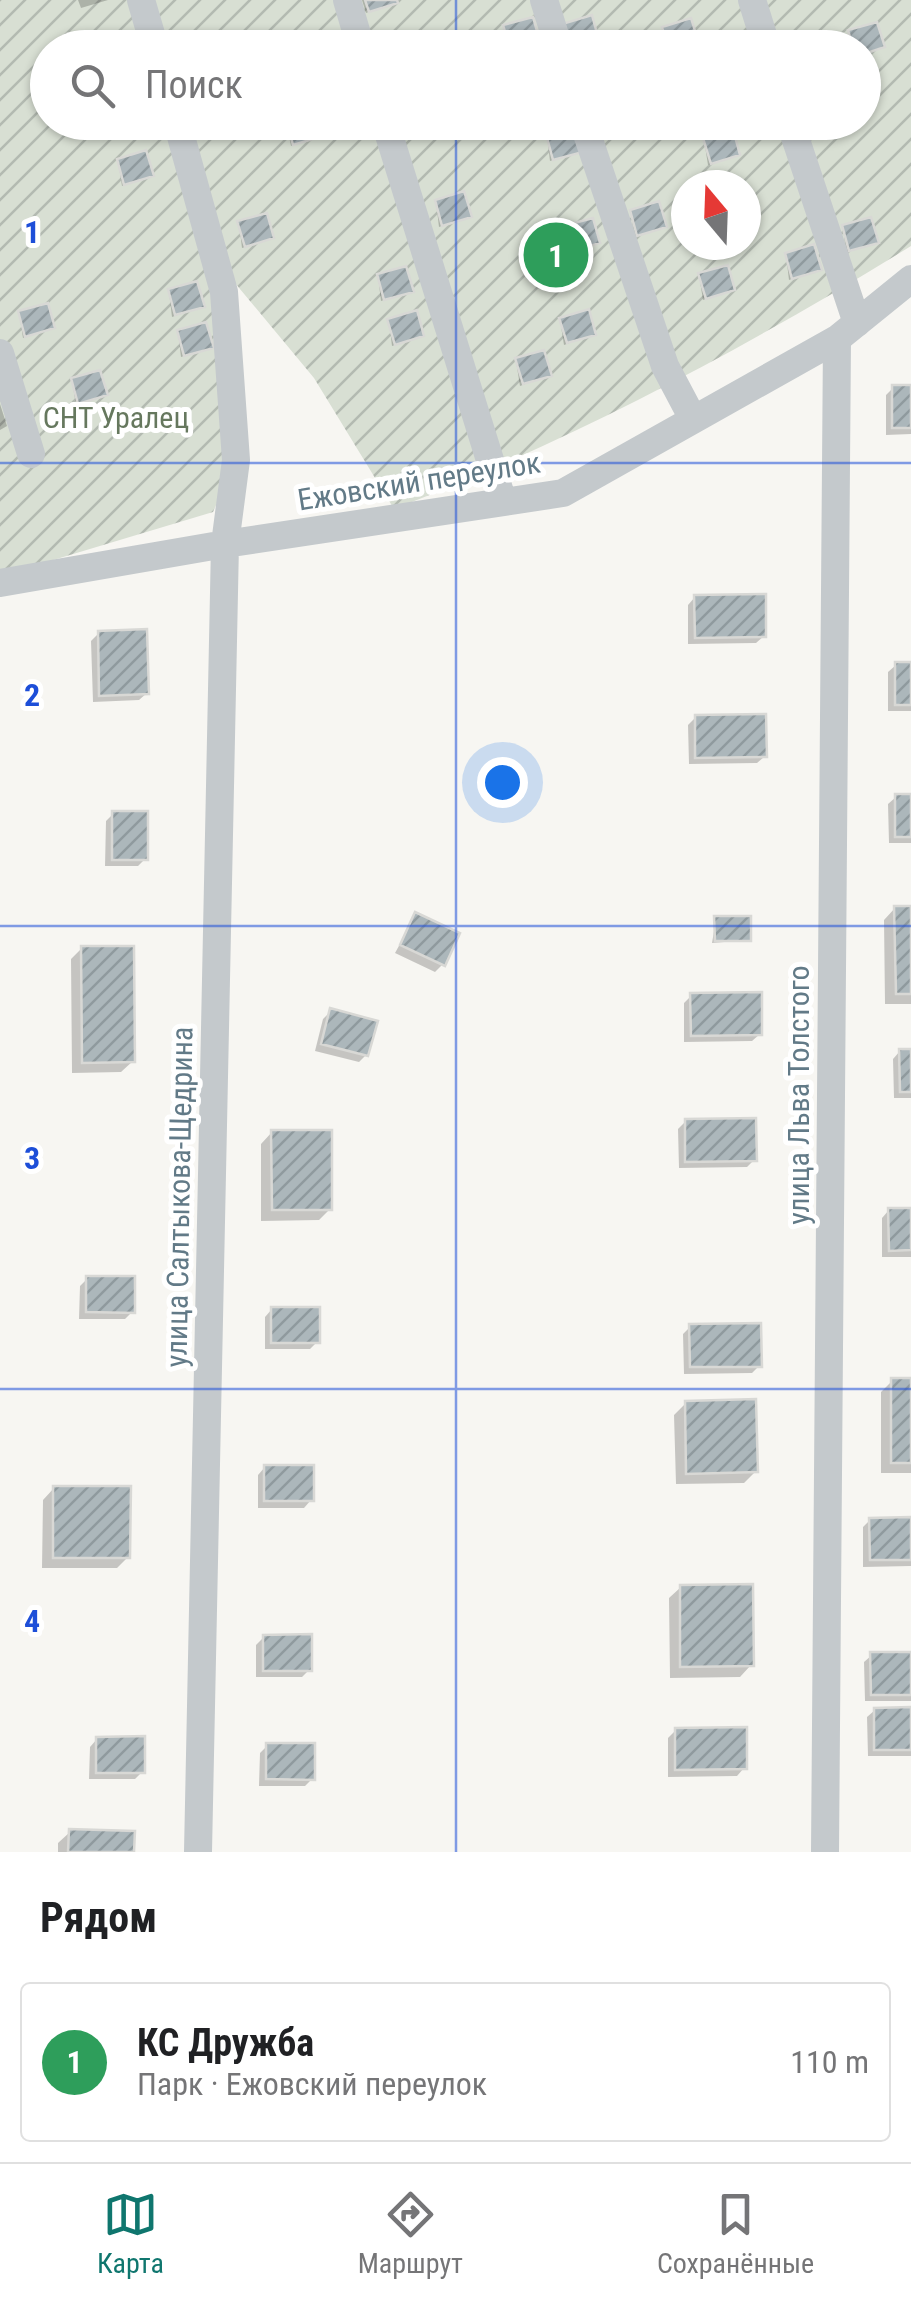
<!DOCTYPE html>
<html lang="ru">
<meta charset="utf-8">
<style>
body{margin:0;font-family:"Roboto Condensed",sans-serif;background:#f6f6f6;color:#202124}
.compass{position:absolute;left:671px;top:170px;width:90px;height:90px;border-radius:50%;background:#fff;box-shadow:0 2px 8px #0004;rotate:341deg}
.you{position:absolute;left:502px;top:782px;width:35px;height:35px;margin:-25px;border:8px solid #fff;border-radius:50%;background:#1a73e8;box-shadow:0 0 0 15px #1a73e833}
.badge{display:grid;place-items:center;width:65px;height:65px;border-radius:50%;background:#0f766e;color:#fff;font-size:32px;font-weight:700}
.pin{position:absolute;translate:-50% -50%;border:5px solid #fff;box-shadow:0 2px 10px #0006}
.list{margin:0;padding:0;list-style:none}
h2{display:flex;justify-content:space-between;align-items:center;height:130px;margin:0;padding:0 40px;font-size:42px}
h2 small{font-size:32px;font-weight:400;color:#757577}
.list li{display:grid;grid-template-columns:65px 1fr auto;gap:30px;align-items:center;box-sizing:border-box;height:160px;margin:0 20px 20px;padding:0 20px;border:2px solid #e0e0e0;border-radius:10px}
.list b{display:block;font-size:38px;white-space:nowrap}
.list p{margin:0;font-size:32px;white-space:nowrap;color:#757577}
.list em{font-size:32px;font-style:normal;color:#757577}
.icon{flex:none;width:55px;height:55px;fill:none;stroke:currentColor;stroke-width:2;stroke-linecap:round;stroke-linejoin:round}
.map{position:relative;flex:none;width:911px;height:1852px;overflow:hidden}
.search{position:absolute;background:#fff;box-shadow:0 2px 8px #0004;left:30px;right:30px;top:30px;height:110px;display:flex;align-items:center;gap:25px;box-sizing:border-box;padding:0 35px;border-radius:55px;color:#757577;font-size:38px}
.sheet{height:310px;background:#fff}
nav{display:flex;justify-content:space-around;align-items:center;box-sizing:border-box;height:140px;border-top:2px solid #e0e0e0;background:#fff;font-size:28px;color:#757577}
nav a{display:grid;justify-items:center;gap:5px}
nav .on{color:#0f766e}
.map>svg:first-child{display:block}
.garden{fill:url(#garden-furrows);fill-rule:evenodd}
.shadow{fill:#0003}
.building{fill:url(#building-hatch);stroke:#d8d8d5;stroke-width:2.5}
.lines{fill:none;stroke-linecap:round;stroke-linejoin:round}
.street{stroke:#c4c9cc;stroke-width:28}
.grid{fill:none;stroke:#1d4ed8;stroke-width:2.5;stroke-opacity:0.55}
.labels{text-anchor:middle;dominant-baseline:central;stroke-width:10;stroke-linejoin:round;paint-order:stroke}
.park-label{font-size:30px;fill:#66785e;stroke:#fff}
.street-label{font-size:30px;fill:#627a87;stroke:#fff}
.grid-label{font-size:32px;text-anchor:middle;font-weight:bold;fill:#1d4ed8;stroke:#fff;stroke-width:10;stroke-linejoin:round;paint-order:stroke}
</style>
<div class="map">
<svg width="911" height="1852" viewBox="0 0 911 1852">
<defs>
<pattern id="garden-furrows" width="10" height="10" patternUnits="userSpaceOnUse" patternTransform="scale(2.5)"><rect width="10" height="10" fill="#d8dfd3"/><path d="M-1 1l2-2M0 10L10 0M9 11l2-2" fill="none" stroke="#b3bab1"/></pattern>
<pattern id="building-hatch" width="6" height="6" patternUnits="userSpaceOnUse" patternTransform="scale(2.5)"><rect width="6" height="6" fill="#acb7bb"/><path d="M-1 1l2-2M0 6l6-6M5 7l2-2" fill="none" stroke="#8f9a9e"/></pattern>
</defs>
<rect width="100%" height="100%" fill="#f7f6f2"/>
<path class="garden" d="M0 0H911V246C746 348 575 439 394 509L314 378 220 265 236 460 213 512 0 576ZM48 48H864V122H48ZM686 185H746V245H686Z"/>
<path class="shadow" d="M78 0H108L81 8Z
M362 0H395V2L366 13Z
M505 27 537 41 507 48Z
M663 29 696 44 665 48Z
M849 32 882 47 864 54V48H850Z
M286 122H316L320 136 291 146Z
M401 122H433L434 125 405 136Z
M626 122H659L661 129 631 140Z
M547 136 580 151 550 161Z
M704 140 737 154 708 165Z
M118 161 151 176 122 186Z
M436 202 469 216 439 227Z
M631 212 664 226 634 237Z
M239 223 271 238 242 248Z
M564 228 597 243 568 253Z
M843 228 876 242 846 252Z
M786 255 819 269 789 280Z
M699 275 732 290 703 300Z
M378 276 411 291 381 301Z
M169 292 202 306 172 317Z
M19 313 52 328 23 338Z
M560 320 593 334 564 345Z
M389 321 421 336 392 346Z
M178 332 211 347 181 357Z
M516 361 549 375 520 386Z
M72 381 105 394 76 405Z
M893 388H911V434L886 435V395Z
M0 404 7 426 0 430Z
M695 597 764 636 756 643 688 644V605Z
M99 633 147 693 139 700 93 702 91 641Z
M896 665H911V711H888V672Z
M696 717 765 756 757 763 689 764 688 725Z
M911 796V843H889L888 804 896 797Z
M113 814 145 859 138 866H105L106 821Z
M895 908H911V1004H885L884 920Z
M416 915 443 964 435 972 395 953Z
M716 919 749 940 712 943Z
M82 948 133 1061 121 1072 72 1073 71 959Z
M691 996 760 1034 752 1041 684 1042V1003Z
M331 1011 366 1055 359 1062 315 1051 323 1019Z
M900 1051H911V1098H894L893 1059Z
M686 1121 754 1160 747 1167 679 1168 678 1129Z
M272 1132 330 1209 319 1220 261 1221V1144Z
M889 1210H911V1257H882V1218Z
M87 1279 132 1312 125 1319H79L80 1286Z
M272 1309 317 1342 310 1349H265V1317Z
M690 1327 759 1366 752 1373 684 1374 683 1334Z
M892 1381H911V1473H881V1392Z
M686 1403 756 1471 744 1483 676 1484 674 1415Z
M265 1467 311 1500 304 1508H258V1475Z
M54 1488 128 1557 117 1568H42L43 1500Z
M870 1520H911V1566L863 1567V1527Z
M681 1587 751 1665 740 1677 670 1678 669 1598Z
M264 1637 309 1670 302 1677H256V1645Z
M911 1654V1701H865L864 1662 872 1655Z
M911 1709V1756H868L867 1717 875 1710Z
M676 1730 744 1768 737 1776 668 1777V1738Z
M97 1739 142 1772 135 1779H89L90 1747Z
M267 1746 312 1779 305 1786H259L260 1753Z
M70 1832 132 1852H58V1843Z"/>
<path class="building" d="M365 0H397L398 3 369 12Z
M592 15 599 41 569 48 562 24Z
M533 17 540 42 510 48 503 25Z
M691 18 699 44 668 48 662 27Z
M877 22 885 47 864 54V48H853L848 30Z
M287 122H319L323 136 293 145Z
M404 122H436L437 126 408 135Z
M630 122H662L664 130 634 138Z
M575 126 583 152 553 160 546 134Z
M733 129 740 155 711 164 703 138Z
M146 150 154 176 124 185 117 159Z
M464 191 472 217 442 226 435 200Z
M659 201 667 227 637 236 630 210Z
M267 213 274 238 245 247 237 221Z
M871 217 879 243 849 251 842 225Z
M593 218 600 243 570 252 563 226Z
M814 244 822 270 792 279 785 253Z
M728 265 735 290 706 299 698 273Z
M406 266 414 292 384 300 377 274Z
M197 281 205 307 175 315 168 289Z
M48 303 55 328 25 337 18 311Z
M589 309 596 335 567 343 559 318Z
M417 310 424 336 395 345 387 319Z
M206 322 214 348 184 356 177 330Z
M544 350 552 376 523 384 515 358Z
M100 370 108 395 78 404 71 378Z
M892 385H911V428H892Z
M766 594V637L695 638 694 595Z
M147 629 149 694 99 696 98 631Z
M895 662H911V705H895Z
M766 714 767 757 695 758V715Z
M895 794H911V837H895Z
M112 811H148V860H112Z
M894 906H911V994H896Z
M415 912 460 933 445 966 400 945Z
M714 916H751V941H715Z
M81 946H134L135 1062 82 1063Z
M762 992V1035L691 1036 690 993Z
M330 1008 378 1021 368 1056 321 1044Z
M899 1049H911V1092H900Z
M756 1118 757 1161 685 1162V1119Z
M271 1130H332V1210H272Z
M888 1208H911V1250L889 1251Z
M86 1276H135V1313L86 1312Z
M271 1307H320V1343H271Z
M761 1323 762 1367H690L689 1324Z
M891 1378H911V1463H891Z
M756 1399 758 1472 686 1474 685 1401Z
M264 1465H314V1501H264Z
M53 1486H131L130 1558H53Z
M911 1517V1560H870L869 1518Z
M753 1584 754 1666 680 1667V1585Z
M312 1634V1671H263V1635Z
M870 1652H911V1695H871Z
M911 1707V1750H874V1708Z
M747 1727V1769L675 1770V1728Z
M145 1736V1773H96V1737Z
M266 1743H315V1780L266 1779Z
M69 1829 135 1831 134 1852H68Z"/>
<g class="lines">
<path class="street" d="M141 0 155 48
M347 0 361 48
M544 0 559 48
M752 0 767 48
M177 122 224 292 236 460 225 544 198 1852
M385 122 503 502
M583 122 665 366 693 419
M790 122 857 323
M0 353 31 454
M0 583 225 544 563 493 837 339 911 279
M825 1852 837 339"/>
</g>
<path class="grid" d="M456 0V48M456 122V1852M0 463H911M0 926H911M0 1389H911"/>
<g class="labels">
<g class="park-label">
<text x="116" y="417">СНТ Уралец</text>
</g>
<g class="street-label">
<text transform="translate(419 481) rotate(-9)">Ежовский переулок</text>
<text transform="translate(798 1095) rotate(-90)">улица Льва Толстого</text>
<text transform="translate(179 1197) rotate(-89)">улица Салтыкова-Щедрина</text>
</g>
</g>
<g class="grid-label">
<text x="32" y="243">1</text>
<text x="32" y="706">2</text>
<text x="32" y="1169">3</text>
<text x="32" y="1632">4</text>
</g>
</svg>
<svg class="compass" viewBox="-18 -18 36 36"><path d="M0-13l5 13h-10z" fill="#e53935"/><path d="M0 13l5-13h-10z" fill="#757577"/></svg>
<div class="you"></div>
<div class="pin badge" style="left:556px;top:255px;background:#2e9e5b">1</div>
<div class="search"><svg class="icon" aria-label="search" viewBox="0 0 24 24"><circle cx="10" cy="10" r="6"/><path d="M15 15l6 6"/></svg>Поиск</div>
</div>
<section class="sheet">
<h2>Рядом<small></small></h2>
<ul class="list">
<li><span class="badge" style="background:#2e9e5b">1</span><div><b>КС Дружба</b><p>Парк · Ежовский переулок</p></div><em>110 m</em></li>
</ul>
</section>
<nav>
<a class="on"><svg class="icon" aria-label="map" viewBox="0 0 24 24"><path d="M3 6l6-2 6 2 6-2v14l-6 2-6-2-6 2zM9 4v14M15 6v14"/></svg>Карта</a>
<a><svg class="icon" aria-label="directions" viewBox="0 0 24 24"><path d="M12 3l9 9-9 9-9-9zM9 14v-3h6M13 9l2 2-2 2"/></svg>Маршрут</a>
<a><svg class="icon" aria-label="saved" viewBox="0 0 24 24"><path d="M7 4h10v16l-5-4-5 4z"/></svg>Сохранённые</a>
</nav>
